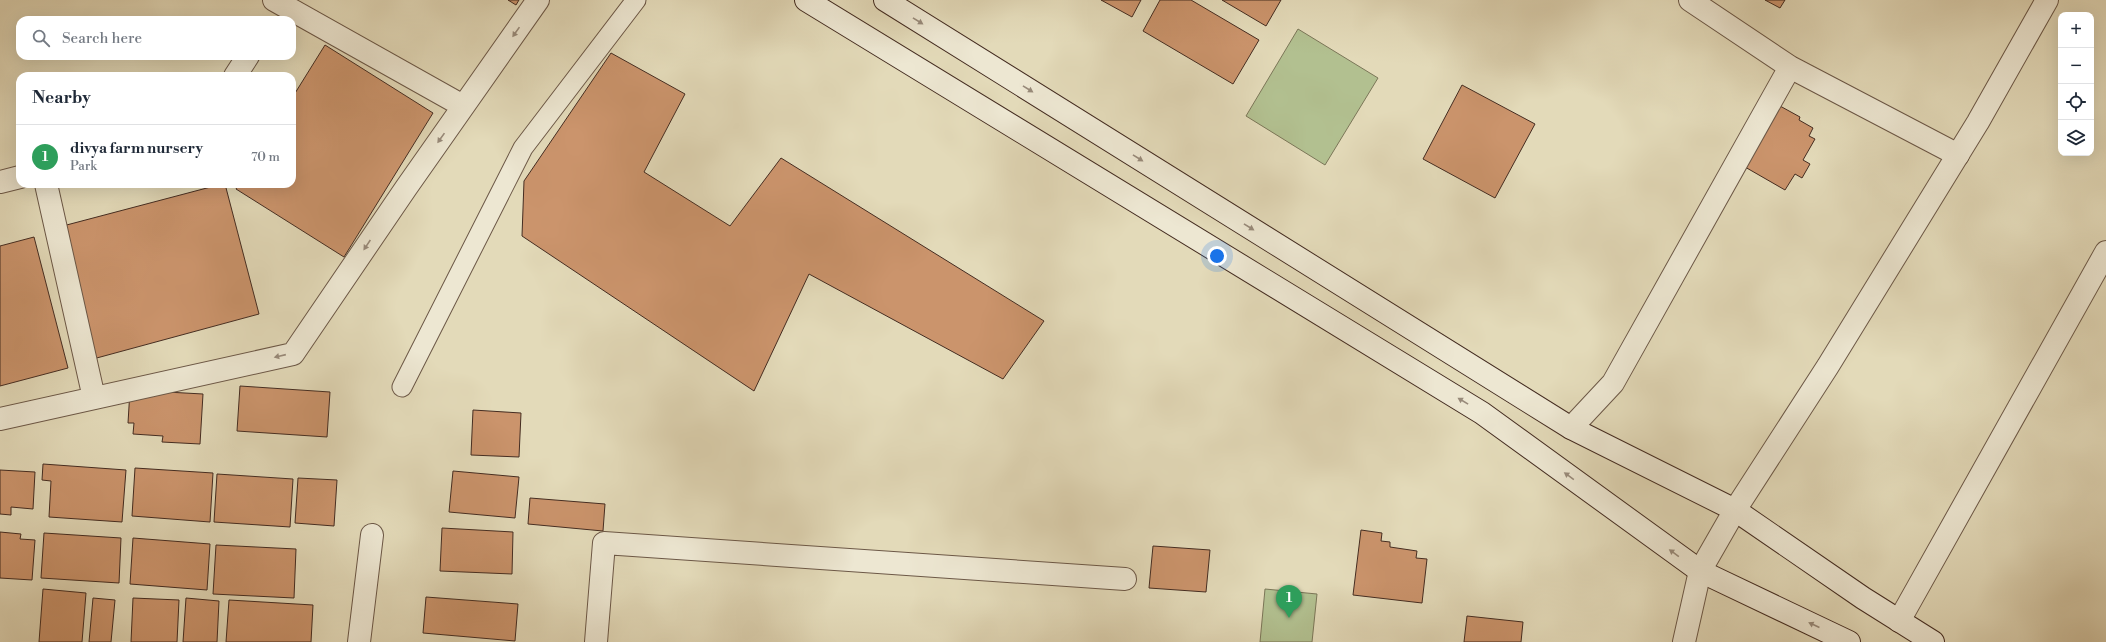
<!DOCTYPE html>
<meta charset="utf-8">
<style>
body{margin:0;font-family:"Libre Bodoni",serif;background:#f2f2f3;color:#1f2937}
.controls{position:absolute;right:12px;top:12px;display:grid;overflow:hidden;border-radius:8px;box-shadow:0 4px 16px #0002}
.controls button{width:36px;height:36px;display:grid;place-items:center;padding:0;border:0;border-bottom:1px solid #e0e1e3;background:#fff;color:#1f2937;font:20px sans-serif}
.you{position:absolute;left:1217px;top:256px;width:14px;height:14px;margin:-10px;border:3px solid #fff;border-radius:50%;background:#1a73e8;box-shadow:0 0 0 6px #1a73e833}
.badge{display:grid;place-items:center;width:26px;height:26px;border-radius:50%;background:#0f766e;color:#fff;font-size:13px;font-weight:700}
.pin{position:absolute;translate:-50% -33px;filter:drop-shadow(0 1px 2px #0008)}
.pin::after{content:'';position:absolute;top:21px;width:14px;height:12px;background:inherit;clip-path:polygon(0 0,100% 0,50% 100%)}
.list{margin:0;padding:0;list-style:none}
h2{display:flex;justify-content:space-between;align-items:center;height:52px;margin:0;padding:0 16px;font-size:17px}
h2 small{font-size:13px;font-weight:400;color:#747a83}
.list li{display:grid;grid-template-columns:26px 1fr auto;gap:12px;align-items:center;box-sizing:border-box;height:64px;padding:0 16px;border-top:1px solid #e0e1e3}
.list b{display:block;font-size:15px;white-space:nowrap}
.list p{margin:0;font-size:13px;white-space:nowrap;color:#747a83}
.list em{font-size:13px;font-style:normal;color:#747a83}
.icon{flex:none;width:22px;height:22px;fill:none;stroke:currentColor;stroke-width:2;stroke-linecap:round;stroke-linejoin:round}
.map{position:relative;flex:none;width:2106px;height:642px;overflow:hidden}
.search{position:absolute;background:#fff;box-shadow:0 4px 16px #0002;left:16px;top:16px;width:280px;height:44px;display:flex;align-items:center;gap:10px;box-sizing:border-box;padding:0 14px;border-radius:12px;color:#747a83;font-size:15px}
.panel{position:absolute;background:#fff;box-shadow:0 4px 16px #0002;left:16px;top:72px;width:280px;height:116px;border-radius:12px}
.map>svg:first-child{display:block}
.green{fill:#b2c090;stroke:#7b7658}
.building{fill:#cb946c;stroke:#442c21}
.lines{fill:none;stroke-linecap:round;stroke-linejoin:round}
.service-casing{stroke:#6c5847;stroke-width:21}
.minor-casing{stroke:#6c5847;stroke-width:24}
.tertiary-casing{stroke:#6c5847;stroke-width:24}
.secondary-casing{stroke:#442c21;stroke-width:24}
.service{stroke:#ede7d2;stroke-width:19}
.minor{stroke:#ede7d2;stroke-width:22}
.tertiary{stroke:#ede7d2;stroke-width:22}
.secondary{stroke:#ede7d2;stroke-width:22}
.oneway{fill:#988a7a}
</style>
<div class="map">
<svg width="2106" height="642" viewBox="0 0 2106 642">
<rect width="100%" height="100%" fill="#e3dab9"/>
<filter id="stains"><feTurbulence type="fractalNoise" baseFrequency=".005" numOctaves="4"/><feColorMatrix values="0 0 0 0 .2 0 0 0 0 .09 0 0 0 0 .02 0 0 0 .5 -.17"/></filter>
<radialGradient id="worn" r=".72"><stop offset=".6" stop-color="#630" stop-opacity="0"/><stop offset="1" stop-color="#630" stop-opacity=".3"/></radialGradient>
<path class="green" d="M1298 29 1378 78 1325 165 1246 116Z
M1265 589 1317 594 1312 642H1260Z"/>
<path class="building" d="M508 0H519L516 5Z
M1101 0H1141L1132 17Z
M1160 0H1191L1259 40 1233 84 1143 31Z
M1222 0H1281L1266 26Z
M1765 0H1785L1780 8Z
M325 45 433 113 344 257 236 189 239 184H292V98Z
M611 53 685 94 644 172 730 226 781 158 1044 321 1003 379 809 274 754 391 522 236 524 181Z
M1462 85 1535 124 1495 198 1423 159Z
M1780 106 1800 117 1799 120 1813 128 1809 136 1815 139 1803 160 1810 164 1802 178 1795 174 1785 190 1745 167Z
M222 184H225L259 314 93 359 59 227Z
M34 237 68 368 0 386V246Z
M240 386 330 392 327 437 237 431Z
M130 390 203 394 200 444 162 442 163 436 133 434 134 423H128Z
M473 410 521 413 519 457 471 455Z
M43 464 126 470 122 522 49 517 51 481 42 480Z
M135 468 213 473 210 522 132 516Z
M0 470 35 472 33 509 11 507V515L0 514Z
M453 471 519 477 515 518 449 512Z
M217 474 293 479 290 527 214 522Z
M298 478 337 480 334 526 295 523Z
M530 498 605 504 603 531 528 524Z
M442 528 513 532 512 574 440 571Z
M1361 530 1382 533 1381 541 1390 542V547L1417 551 1416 558 1427 559 1422 603 1353 595Z
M0 532 21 534 20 539 35 540 32 580 0 578Z
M44 533 121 538 119 583 41 578Z
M133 538 210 544 207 590 130 584Z
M216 545 296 549 294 598 213 594Z
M1153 546 1210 550 1206 592 1149 588Z
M43 589 86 593 82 642H39Z
M426 597 518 604 515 641 423 633Z
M93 598 115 600 111 642H89Z
M133 598 179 600 177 642H131Z
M186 598 219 601 217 642H183Z
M229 600 313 605 311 642H226Z
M1467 616 1523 622 1521 642H1464Z"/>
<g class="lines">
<g class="service-casing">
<path id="service" d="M402 387 523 148 636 0"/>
</g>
<g class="minor-casing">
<path id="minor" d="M274 0 463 106
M1690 0 1790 67 1958 155
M235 76 248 56
M0 182 20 177
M46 184 94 398
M0 419 293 354 406 188 538 0
M1571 428 1613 383 1790 67
M1899 621 2106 252
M359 642 372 535
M596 642 604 543 1125 579"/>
</g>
<g class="tertiary-casing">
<path id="tertiary" d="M1684 642 1700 571 1735 510 1828 366 1978 122 2047 0"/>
</g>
<g class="secondary-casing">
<path id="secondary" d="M806 0 1482 413 1700 571 1849 642
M885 0 1571 428 1735 510 1863 598 1933 642"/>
</g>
<use href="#service" class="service"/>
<use href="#minor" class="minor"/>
<use href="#tertiary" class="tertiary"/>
<use href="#secondary" class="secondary"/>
</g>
<defs><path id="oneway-solid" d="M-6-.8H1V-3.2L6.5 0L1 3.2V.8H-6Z"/></defs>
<g class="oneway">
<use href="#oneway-solid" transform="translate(918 21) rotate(32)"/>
<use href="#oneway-solid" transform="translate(516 32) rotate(125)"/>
<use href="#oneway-solid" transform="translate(1028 89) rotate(32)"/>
<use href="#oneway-solid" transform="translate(441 138) rotate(125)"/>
<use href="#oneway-solid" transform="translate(1138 158) rotate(32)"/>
<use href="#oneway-solid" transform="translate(1249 227) rotate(32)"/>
<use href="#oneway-solid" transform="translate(367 245) rotate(124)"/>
<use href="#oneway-solid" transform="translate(280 356) rotate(167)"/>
<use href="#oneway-solid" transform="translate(1463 401) rotate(-149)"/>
<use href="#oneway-solid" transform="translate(1569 476) rotate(-144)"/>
<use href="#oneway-solid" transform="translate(1674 553) rotate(-144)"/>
<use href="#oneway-solid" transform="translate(1814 625) rotate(-155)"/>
</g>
<rect width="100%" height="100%" filter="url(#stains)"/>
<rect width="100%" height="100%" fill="url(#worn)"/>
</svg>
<div class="controls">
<button>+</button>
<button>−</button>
<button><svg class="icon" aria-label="locate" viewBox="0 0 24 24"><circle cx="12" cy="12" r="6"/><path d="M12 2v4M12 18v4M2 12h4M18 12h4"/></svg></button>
<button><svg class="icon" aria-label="layers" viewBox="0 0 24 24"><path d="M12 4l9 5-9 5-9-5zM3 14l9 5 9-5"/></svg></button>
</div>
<div class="you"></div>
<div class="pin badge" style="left:1289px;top:618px;background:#2e9e5b">1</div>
<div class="search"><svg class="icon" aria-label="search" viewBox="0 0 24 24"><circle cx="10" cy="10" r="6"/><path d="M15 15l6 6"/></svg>Search here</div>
<section class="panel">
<h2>Nearby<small></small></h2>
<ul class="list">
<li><span class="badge" style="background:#2e9e5b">1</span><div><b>divya farm nursery</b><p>Park</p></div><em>70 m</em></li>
</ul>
</section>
</div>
